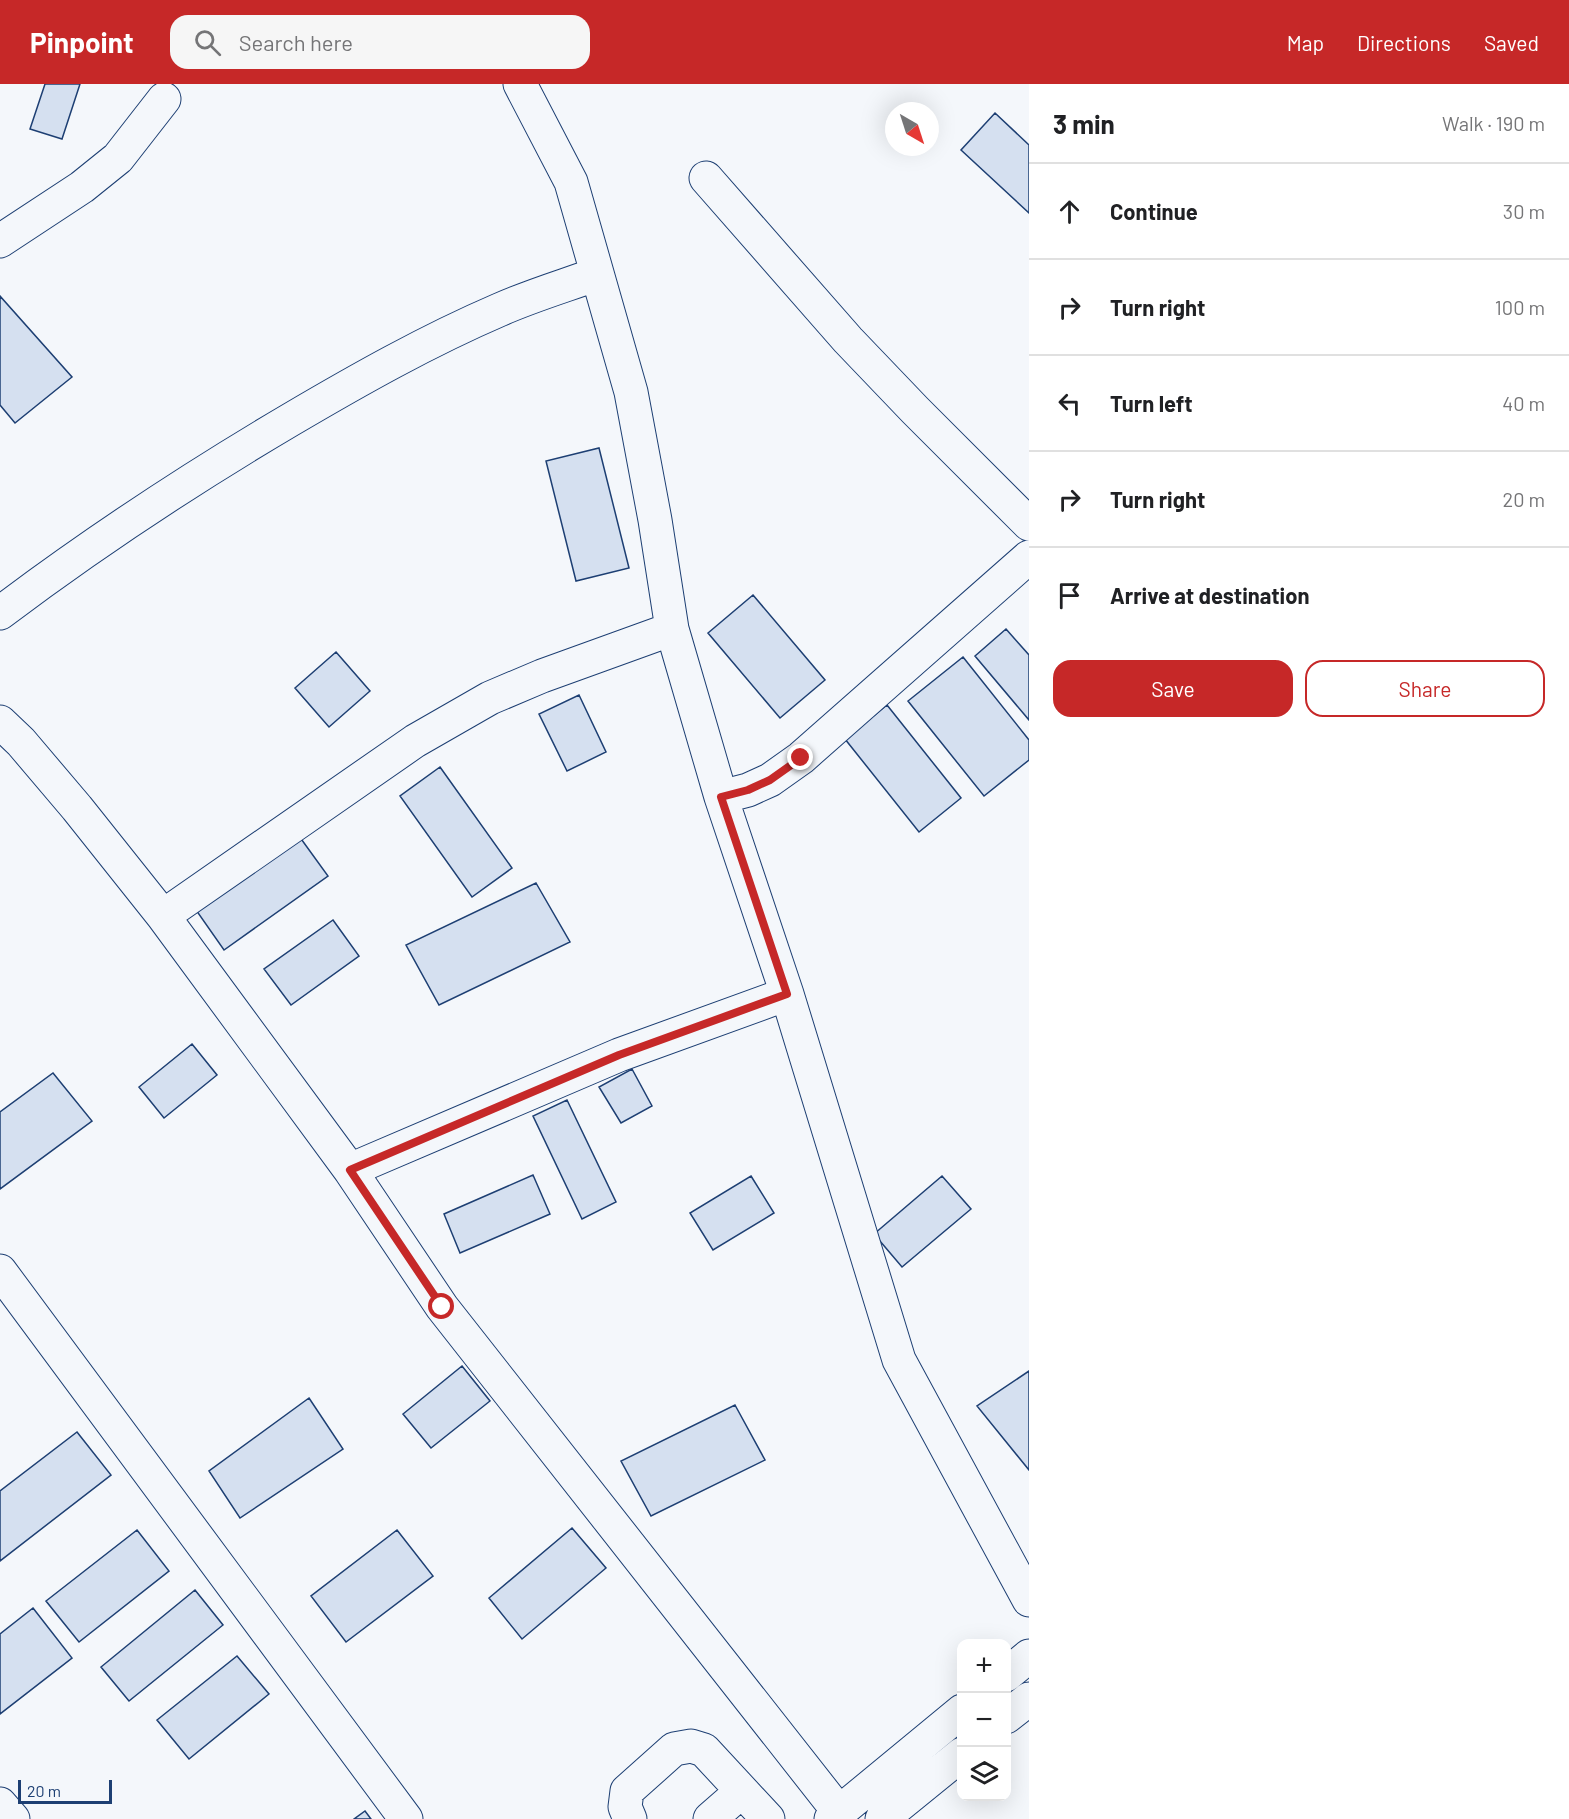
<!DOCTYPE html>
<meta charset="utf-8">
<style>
body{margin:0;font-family:Barlow,sans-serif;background:#f6f6f6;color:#202124}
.controls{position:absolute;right:18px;bottom:18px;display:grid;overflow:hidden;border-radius:12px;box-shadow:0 6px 24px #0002}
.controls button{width:54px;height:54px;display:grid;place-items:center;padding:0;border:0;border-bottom:2px solid #e0e0e0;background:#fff;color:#202124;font:30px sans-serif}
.compass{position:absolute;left:885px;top:18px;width:54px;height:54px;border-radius:50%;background:#fff;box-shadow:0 6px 24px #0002;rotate:141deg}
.scale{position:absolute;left:18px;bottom:15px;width:94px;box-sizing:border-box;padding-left:6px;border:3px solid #1d3f73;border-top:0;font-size:16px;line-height:21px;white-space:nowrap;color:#1d3f73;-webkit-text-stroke:4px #f4f7fb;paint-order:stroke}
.stop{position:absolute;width:18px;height:18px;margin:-14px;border:4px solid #c62828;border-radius:50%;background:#fff}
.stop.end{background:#c62828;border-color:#fff;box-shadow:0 2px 6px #0008}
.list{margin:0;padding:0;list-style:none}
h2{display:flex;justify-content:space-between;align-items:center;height:78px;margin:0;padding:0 24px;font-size:26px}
h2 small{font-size:20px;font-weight:400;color:#757577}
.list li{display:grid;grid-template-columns:39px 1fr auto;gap:18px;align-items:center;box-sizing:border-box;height:96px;padding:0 24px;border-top:2px solid #e0e0e0}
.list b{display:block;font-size:22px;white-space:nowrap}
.list em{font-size:20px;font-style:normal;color:#757577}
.actions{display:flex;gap:12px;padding:18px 24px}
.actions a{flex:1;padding:14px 0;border:2px solid #c62828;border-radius:18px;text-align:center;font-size:21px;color:#c62828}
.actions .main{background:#c62828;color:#fff}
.icon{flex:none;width:33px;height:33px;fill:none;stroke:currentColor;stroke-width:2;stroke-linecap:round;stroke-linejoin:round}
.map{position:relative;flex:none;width:1029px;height:1735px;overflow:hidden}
header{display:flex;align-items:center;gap:36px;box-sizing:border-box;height:84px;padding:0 30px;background:#c62828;color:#fff}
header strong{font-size:28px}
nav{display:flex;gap:33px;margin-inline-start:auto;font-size:21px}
.search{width:420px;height:54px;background:#f6f6f6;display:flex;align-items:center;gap:15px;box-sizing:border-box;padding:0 21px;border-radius:18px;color:#757577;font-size:22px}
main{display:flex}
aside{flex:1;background:#fff}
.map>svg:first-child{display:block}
.building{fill:#d5e0f0;stroke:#1d3f73;stroke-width:1.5}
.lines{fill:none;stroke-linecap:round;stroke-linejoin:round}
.minor-casing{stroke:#1d3f73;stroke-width:35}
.minor{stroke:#f4f7fb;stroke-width:33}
.route{stroke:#c62828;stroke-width:8}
</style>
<header>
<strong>Pinpoint</strong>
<div class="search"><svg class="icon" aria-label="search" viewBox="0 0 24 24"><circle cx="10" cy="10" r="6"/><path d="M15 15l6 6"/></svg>Search here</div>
<nav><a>Map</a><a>Directions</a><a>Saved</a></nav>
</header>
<main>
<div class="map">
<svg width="1029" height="1735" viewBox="0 0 1029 1735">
<rect width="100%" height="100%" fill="#f4f7fb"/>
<path class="building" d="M45 0H80L62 55 30 45Z
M995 29 1029 61V129L961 66Z
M0 212 72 293 15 339 0 321Z
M599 364 629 484 576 497 546 377Z
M753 511 825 596 780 634 708 549Z
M1006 545 1029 571V636L975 572Z
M336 568 370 607 329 643 295 604Z
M963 573 1029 656V676L984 712 908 617Z
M579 611 606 668 567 687 539 630Z
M887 621 961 714 919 748 845 655Z
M440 683 512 784 472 813 400 712Z
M299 752 328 792 224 866 196 826Z
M536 799 570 858 439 921 406 861Z
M333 836 359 872 291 921 264 885Z
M192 960 217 991 164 1034 139 1003Z
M632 985 652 1022 621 1039 599 1003Z
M53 989 92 1037 0 1105V1028Z
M567 1016 616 1118 582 1135 533 1032Z
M533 1091 550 1130 460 1169 444 1130Z
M751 1092 774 1129 713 1166 690 1129Z
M942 1092 971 1125 902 1183 874 1150Z
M462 1282 490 1317 431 1364 403 1330Z
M1029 1287V1386L977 1322Z
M309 1314 343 1365 240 1434 209 1387Z
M735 1321 765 1376 651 1432 621 1377Z
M77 1348 111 1391 0 1477V1407Z
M572 1444 606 1484 522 1555 489 1514Z
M137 1446 169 1487 79 1558 46 1517Z
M397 1446 433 1492 346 1558 311 1512Z
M195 1506 223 1541 129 1617 101 1583Z
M33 1524 72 1574 0 1630V1550Z
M237 1572 269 1610 189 1675 157 1636Z
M365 1727 371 1735H354Z"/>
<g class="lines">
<g class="minor-casing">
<path id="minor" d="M520 0 571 98 631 308 655 436 672 545 721 713 787 910 899 1276 1029 1516
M706 94 848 256 915 326 1029 440
M0 157 82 103 118 74 164 15
M0 529C93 459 190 395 290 336 358 296 427 257 499 226 530 212 564 202 597 190
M0 638 21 658 77 724 163 832 350 1086 442 1223 839 1728
M721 713 748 706 770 696 801 674 1029 473
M163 832 415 657 490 614 542 592 672 545
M350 1086 619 971 787 910
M0 1187 406 1735
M1006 1591 1029 1572
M1006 1633 1029 1615
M0 1720 13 1735
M630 1735 625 1723 627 1707 674 1665 691 1662 704 1666 768 1735
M710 1735 742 1707
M831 1735 962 1627
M882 1735 962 1670"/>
</g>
<use href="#minor" class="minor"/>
</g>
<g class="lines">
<path class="route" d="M442 1223 350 1086 619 971 787 910 721 713 748 706 770 696 801 674"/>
</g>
</svg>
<div class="controls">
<button>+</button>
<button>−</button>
<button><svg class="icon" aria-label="layers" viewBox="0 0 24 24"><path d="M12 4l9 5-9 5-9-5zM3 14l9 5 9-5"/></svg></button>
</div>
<svg class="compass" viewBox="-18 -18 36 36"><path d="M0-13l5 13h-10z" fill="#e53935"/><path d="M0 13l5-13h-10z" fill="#757577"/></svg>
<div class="scale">20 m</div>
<div class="stop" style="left:442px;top:1223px"></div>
<div class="stop end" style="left:801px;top:674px"></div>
</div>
<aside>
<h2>3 min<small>Walk · 190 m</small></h2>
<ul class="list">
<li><svg class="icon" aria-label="ahead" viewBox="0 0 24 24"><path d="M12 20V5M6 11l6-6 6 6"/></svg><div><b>Continue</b></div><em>30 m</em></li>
<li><svg class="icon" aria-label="right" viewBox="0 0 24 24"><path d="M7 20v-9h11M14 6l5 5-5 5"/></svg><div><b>Turn right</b></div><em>100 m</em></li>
<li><svg class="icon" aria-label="left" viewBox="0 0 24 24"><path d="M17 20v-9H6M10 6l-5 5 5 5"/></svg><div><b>Turn left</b></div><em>40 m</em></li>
<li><svg class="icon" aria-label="right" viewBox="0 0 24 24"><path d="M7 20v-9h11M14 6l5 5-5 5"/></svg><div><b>Turn right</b></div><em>20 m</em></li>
<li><svg class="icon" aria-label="arrive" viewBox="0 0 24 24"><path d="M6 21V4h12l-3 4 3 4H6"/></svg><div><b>Arrive at destination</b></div></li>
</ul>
<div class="actions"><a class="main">Save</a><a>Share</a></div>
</aside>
</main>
